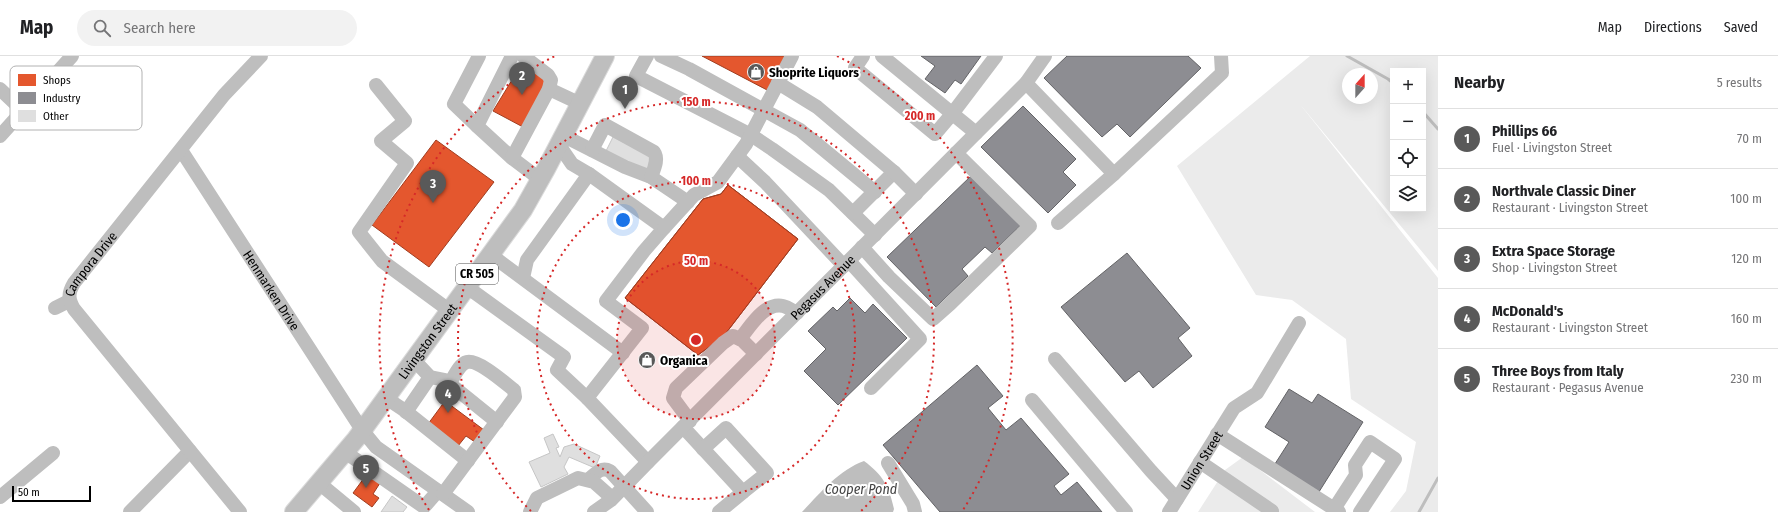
<!DOCTYPE html>
<meta charset="utf-8">
<style>
body{margin:0;font-family:"Fira Sans Condensed",sans-serif;background:#f2f2f2;color:#202124}
.controls{position:absolute;right:12px;top:12px;display:grid;overflow:hidden;border-radius:0px;box-shadow:0 4px 16px #0002}
.controls button{width:36px;height:36px;display:grid;place-items:center;padding:0;border:0;border-bottom:1px solid #e0e0e0;background:#fff;color:#202124;font:20px sans-serif}
.compass{position:absolute;left:1342px;top:12px;width:36px;height:36px;border-radius:50%;background:#fff;box-shadow:0 4px 16px #0002;rotate:21deg}
.scale{position:absolute;left:12px;bottom:10px;width:79px;box-sizing:border-box;padding-left:4px;border:2px solid #000;border-top:0;font-size:11px;line-height:14px;white-space:nowrap;color:#000;-webkit-text-stroke:3px #fff;paint-order:stroke}
.you{position:absolute;left:623px;top:164px;width:14px;height:14px;margin:-10px;border:3px solid #fff;border-radius:50%;background:#1a73e8;box-shadow:0 0 0 6px #1a73e833}
.badge{display:grid;place-items:center;width:26px;height:26px;border-radius:50%;background:#595959;color:#fff;font-size:13px;font-weight:700}
.pin{position:absolute;translate:-50% -33px;filter:drop-shadow(0 1px 2px #0008)}
.pin::after{content:'';position:absolute;top:21px;width:14px;height:12px;background:inherit;clip-path:polygon(0 0,100% 0,50% 100%)}
.list{margin:0;padding:0;list-style:none}
h2{display:flex;justify-content:space-between;align-items:center;height:52px;margin:0;padding:0 16px;font-size:17px}
h2 small{font-size:13px;font-weight:400;color:#757577}
.list li{display:grid;grid-template-columns:26px 1fr auto;gap:12px;align-items:center;box-sizing:border-box;height:60px;padding:0 16px;border-top:1px solid #e0e0e0}
.list b{display:block;font-size:15px;white-space:nowrap}
.list p{margin:0;font-size:13px;white-space:nowrap;color:#757577}
.list em{font-size:13px;font-style:normal;color:#757577}
.icon{flex:none;width:22px;height:22px;fill:none;stroke:currentColor;stroke-width:2;stroke-linecap:round;stroke-linejoin:round}
.map{position:relative;flex:none;width:1438px;height:456px;overflow:hidden}
header{display:flex;align-items:center;gap:24px;box-sizing:border-box;height:56px;padding:0 20px;background:#fff;border-bottom:1px solid #e0e0e0}
header strong{font-size:19px}
nav{display:flex;gap:22px;margin-inline-start:auto;font-size:14px}
.search{width:280px;height:36px;background:#f2f2f2;display:flex;align-items:center;gap:10px;box-sizing:border-box;padding:0 14px;border-radius:22px;color:#757577;font-size:15px}
main{display:flex}
aside{flex:1;background:#fff}
.map>svg:first-child{display:block}
.green{fill:#ebebeb;fill-rule:evenodd}
.water{fill:#bebebe}
.shops{fill:#e4572e;stroke:#a03d20}
.industry{fill:#8d8d92;stroke:#636366}
.lines{fill:none;stroke-linecap:round;stroke-linejoin:round}
.stream{stroke:#bebebe;stroke-width:3}
.building{fill:#dfdfdf;stroke:#c6c6c6}
.major-casing{stroke:#dbdbdb;stroke-width:20}
.minor{stroke:#bebebe;stroke-width:14}
.major{stroke:#bebebe;stroke-width:18}
.ring{fill:none;stroke:#d62828;stroke-width:2;stroke-dasharray:2 4}
.labels{text-anchor:middle;dominant-baseline:central;stroke-width:4;stroke-linejoin:round;paint-order:stroke}
.shield{fill:#fff;stroke:#4c4c4c;stroke-width:1}
.shield-label{font-size:12px;font-weight:bold;fill:#000}
.poi-label{font-size:13px;font-weight:bold;fill:#000;stroke:#fff;text-anchor:start}
.street-label{font-size:13px;fill:#000;stroke:#fff}
.water-label{font-size:14px;font-style:italic;fill:#434343;stroke:#fff}
.key{fill:#fff;stroke:#b2b2b2;stroke-width:1}
.key-label{font-size:11px;fill:#000}
.centre{fill:#d62828;stroke:#fff;stroke-width:2}
.ring-label{font-size:12px;text-anchor:middle;font-weight:bold;fill:#d62828;stroke:#fff;stroke-width:4;stroke-linejoin:round;paint-order:stroke}
</style>
<header>
<strong>Map</strong>
<div class="search"><svg class="icon" aria-label="search" viewBox="0 0 24 24"><circle cx="10" cy="10" r="6"/><path d="M15 15l6 6"/></svg>Search here</div>
<nav><a>Map</a><a>Directions</a><a>Saved</a></nav>
</header>
<main>
<div class="map">
<svg width="1438" height="456" viewBox="0 0 1438 456">
<rect width="100%" height="100%" fill="#fff"/>
<path class="green" d="M1310 0H1438V215L1299 47 1438 222V456H1390L1406 435 1416 386 1351 343 1346 283 1292 244 1256 239 1177 110ZM1393 15H1423V153H1393ZM1348 18H1372V42H1348Z
M1243 401 1315 456H1198L1225 414Z"/>
<path class="water" d="M864 405C883 419 889 430 894 453L893 456H802C820 437 839 414 864 405Z"/>
<path class="shops" d="M702 0H785L769 35Z
M523 6 549 24 523 71 493 55Z
M436 84 494 126 429 211 372 169Z
M728 129 798 183 723 281 698 299 625 242 703 143 721 138Z
M728 129 798 183 723 281 698 299 625 242 703 143 721 138Z
M445 345 484 374 475 386 466 380 458 390 428 368Z
M367 418 380 427 373 438 379 442 372 451 353 437Z"/>
<path class="industry" d="M921 0H981L961 28 955 24 945 37 925 23 935 10Z
M1067 0H1188L1201 12 1130 81 1117 68 1102 81 1044 22Z
M1023 50 1076 103 1063 116 1076 129 1048 157 981 91Z
M972 119 1021 169 992 197 985 191 962 213 968 220 936 251 887 201Z
M1127 197 1190 272 1178 282 1192 300 1153 332 1139 315 1125 326 1061 251Z
M850 242 865 257 873 248 907 282 838 349 804 315 826 293 808 275 833 251 837 255Z
M977 309 1003 340 988 352 1006 374 1021 362 1069 418 1054 430 1061 439 1077 426 1102 456H940L883 389Z
M1289 333 1312 347 1318 338 1363 366 1317 439 1273 411 1289 386 1265 371Z"/>
<g class="lines">
<path class="stream" d="M1347 0 1388 23 1393 27
M1423 56 1438 73
M1419 456 1438 422"/>
</g>
<path class="building" d="M613 81 654 101 646 118 605 97Z
M553 378 559 391 556 392 560 401 564 391 574 388 600 400 595 412 569 401 564 411 568 418 541 431 529 406 550 397 544 382Z
M392 440 407 451 403 456H381Z"/>
<g class="lines">
<g class="major-casing">
<g id="major">
<path id="s5" d="M294 456 356 383 523 154 546 113 605 0"/>
</g>
</g>
<g class="minor">
<path d="M512 0 477 70 512 102 541 124"/>
<path d="M647 0 636 20 751 79 772 93 829 134 875 179"/>
<path d="M661 0 689 13 800 74 875 136"/>
<path d="M863 0 855 12 935 78 952 58 996 0"/>
<path d="M882 0 976 77"/>
<path d="M778 27 792 0"/>
<path d="M1026 27 1114 118 1222 17 1221 0"/>
<path d="M376 29 405 65 381 85 407 107 359 176 382 205 450 255"/>
<path d="M0 33 22 54"/>
<path d="M549 33 581 48"/>
<path d="M477 70 454 48 479 0"/>
<path d="M0 80 72 0"/>
<path d="M564 80 625 111 651 121 688 146"/>
<path d="M559 89 572 108 589 118 664 172 644 195 606 245 642 272 587 342"/>
<path id="s1" d="M181 94 362 374 376 391 468 456"/>
<path d="M592 94 605 69 654 96C659 103 654 113 651 121"/>
<path d="M737 100 765 126 844 210"/>
<path d="M512 102 549 33 551 24 548 19 523 0"/>
<path d="M853 157 894 116"/>
<path d="M1058 167 1114 118"/>
<path d="M664 172 694 139 718 126 746 88 778 27 817 51 894 116 916 138"/>
<path d="M862 191 889 221 933 263 950 248 1030 170 956 97"/>
<path d="M491 199 623 297"/>
<path d="M849 205 920 283 871 332"/>
<path d="M523 222 527 204 589 118"/>
<path d="M467 231 564 301 557 314 587 342 648 406"/>
<path d="M55 252 69 245"/>
<path d="M740 283C750 271 764 246 783 250 788 251 793 255 797 257"/>
<path d="M1055 303 1151 415 1177 443"/>
<path d="M414 304 430 321 445 324 497 366"/>
<path d="M386 342 404 354 468 405"/>
<path d="M1032 344 1126 456"/>
<path d="M406 356 430 321"/>
<path d="M690 365 673 342 676 332 723 287 733 280 742 284 756 298"/>
<path d="M683 371 743 436 719 456"/>
<path d="M1217 378 1339 456"/>
<path d="M703 393 726 372 767 417 743 436"/>
<path d="M345 396 424 451 438 435"/>
<path d="M1200 406 1272 455"/>
<path d="M888 407 913 448 915 456"/>
<path d="M588 424C595 418 601 410 610 415L647 456"/>
<path d="M319 427 354 456"/>
<path d="M443 438 515 341 514 334C505 327 478 303 467 306 459 308 454 321 450 327"/>
<path d="M0 441 53 397"/>
<path d="M1334 453 1356 419 1355 409 1370 386 1395 403 1360 456"/>
<path d="M130 456 190 395"/>
<path id="s2" d="M240 456 74 253C68 243 68 237 74 227L224 39 261 0"/>
<path d="M530 456 537 442 578 422 594 426 612 442"/>
<path id="s3" d="M594 456 611 444 648 406 1026 27 1045 0"/>
<path id="s4" d="M1169 456 1234 352 1257 337 1299 267"/>
</g>
<use href="#major" class="major"/>
</g>
<circle cx="696" cy="284" r="79" fill="#d62828" fill-opacity=".12"/>
<g class="ring">
<circle cx="696" cy="284" r="79"/>
<circle cx="696" cy="284" r="159"/>
<path d="M531 455A238 238 0 1 1 861 455"/>
<path d="M429 454A317 317 0 0 1 555 0M837 0A317 317 0 0 1 963 454"/>
</g>
<defs>
<g id="shop-disc" transform="scale(0.9)"><circle r="9.5" fill="#595959" stroke="#fff"/><path d="M-5-2.5h2.3a2.7 3.5 0 0 1 5.4 0H5L5.5 6h-11ZM-1.5-2.5h3a1.5 2.3 0 0 0-3 0Z" fill="#fff"/></g>
</defs>
<g fill-rule="evenodd">
<use href="#shop-disc" x="756" y="16"/>
<use href="#shop-disc" x="647" y="304"/>
</g>
<g class="labels">
<rect class="shield" x="456" y="208" width="42" height="20" rx="3"/>
<g class="shield-label">
<text x="477" y="218">CR 505</text>
</g>
<g class="poi-label">
<text x="769" y="16">Shoprite Liquors</text>
<text x="660" y="304">Organica</text>
</g>
<g class="street-label">
<text stroke="none"><textPath href="#s2" startOffset="315">Campora Drive</textPath></text>
<text stroke="none"><textPath href="#s3" startOffset="321">Pegasus Avenue</textPath></text>
<text stroke="none"><textPath href="#s1" startOffset="167">Henmarken Drive</textPath></text>
<text stroke="none"><textPath href="#s5" startOffset="217">Livingston Street</textPath></text>
<text stroke="none"><textPath href="#s4" startOffset="61">Union Street</textPath></text>
</g>
<g class="water-label">
<text x="861" y="433">Cooper Pond</text>
</g>
</g>
<rect x="10" y="10" width="132" height="64" rx="6" class="key"/>
<rect x="18" y="18" width="18" height="12" fill="#e4572e"/>
<rect x="18" y="36" width="18" height="12" fill="#8d8d92"/>
<rect x="18" y="54" width="18" height="12" fill="#dfdfdf"/>
<g class="key-label">
<text x="43" y="28">Shops</text>
<text x="43" y="46">Industry</text>
<text x="43" y="64">Other</text>
</g>
<circle cx="696" cy="284" r="6" class="centre"/>
<g class="ring-label">
<text x="696" y="50">150 m</text>
<text x="920" y="64">200 m</text>
<text x="696" y="129">100 m</text>
<text x="696" y="209">50 m</text>
</g>
</svg>
<div class="controls">
<button>+</button>
<button>−</button>
<button><svg class="icon" aria-label="locate" viewBox="0 0 24 24"><circle cx="12" cy="12" r="6"/><path d="M12 2v4M12 18v4M2 12h4M18 12h4"/></svg></button>
<button><svg class="icon" aria-label="layers" viewBox="0 0 24 24"><path d="M12 4l9 5-9 5-9-5zM3 14l9 5 9-5"/></svg></button>
</div>
<svg class="compass" viewBox="-18 -18 36 36"><path d="M0-13l5 13h-10z" fill="#e53935"/><path d="M0 13l5-13h-10z" fill="#757577"/></svg>
<div class="scale">50 m</div>
<div class="you"></div>
<div class="pin badge" style="left:625px;top:53px">1</div>
<div class="pin badge" style="left:522px;top:39px">2</div>
<div class="pin badge" style="left:433px;top:147px">3</div>
<div class="pin badge" style="left:448px;top:357px">4</div>
<div class="pin badge" style="left:366px;top:432px">5</div>
</div>
<aside>
<h2>Nearby<small>5 results</small></h2>
<ul class="list">
<li><span class="badge">1</span><div><b>Phillips 66</b><p>Fuel · Livingston Street</p></div><em>70 m</em></li>
<li><span class="badge">2</span><div><b>Northvale Classic Diner</b><p>Restaurant · Livingston Street</p></div><em>100 m</em></li>
<li><span class="badge">3</span><div><b>Extra Space Storage</b><p>Shop · Livingston Street</p></div><em>120 m</em></li>
<li><span class="badge">4</span><div><b>McDonald's</b><p>Restaurant · Livingston Street</p></div><em>160 m</em></li>
<li><span class="badge">5</span><div><b>Three Boys from Italy</b><p>Restaurant · Pegasus Avenue</p></div><em>230 m</em></li>
</ul>
</aside>
</main>
